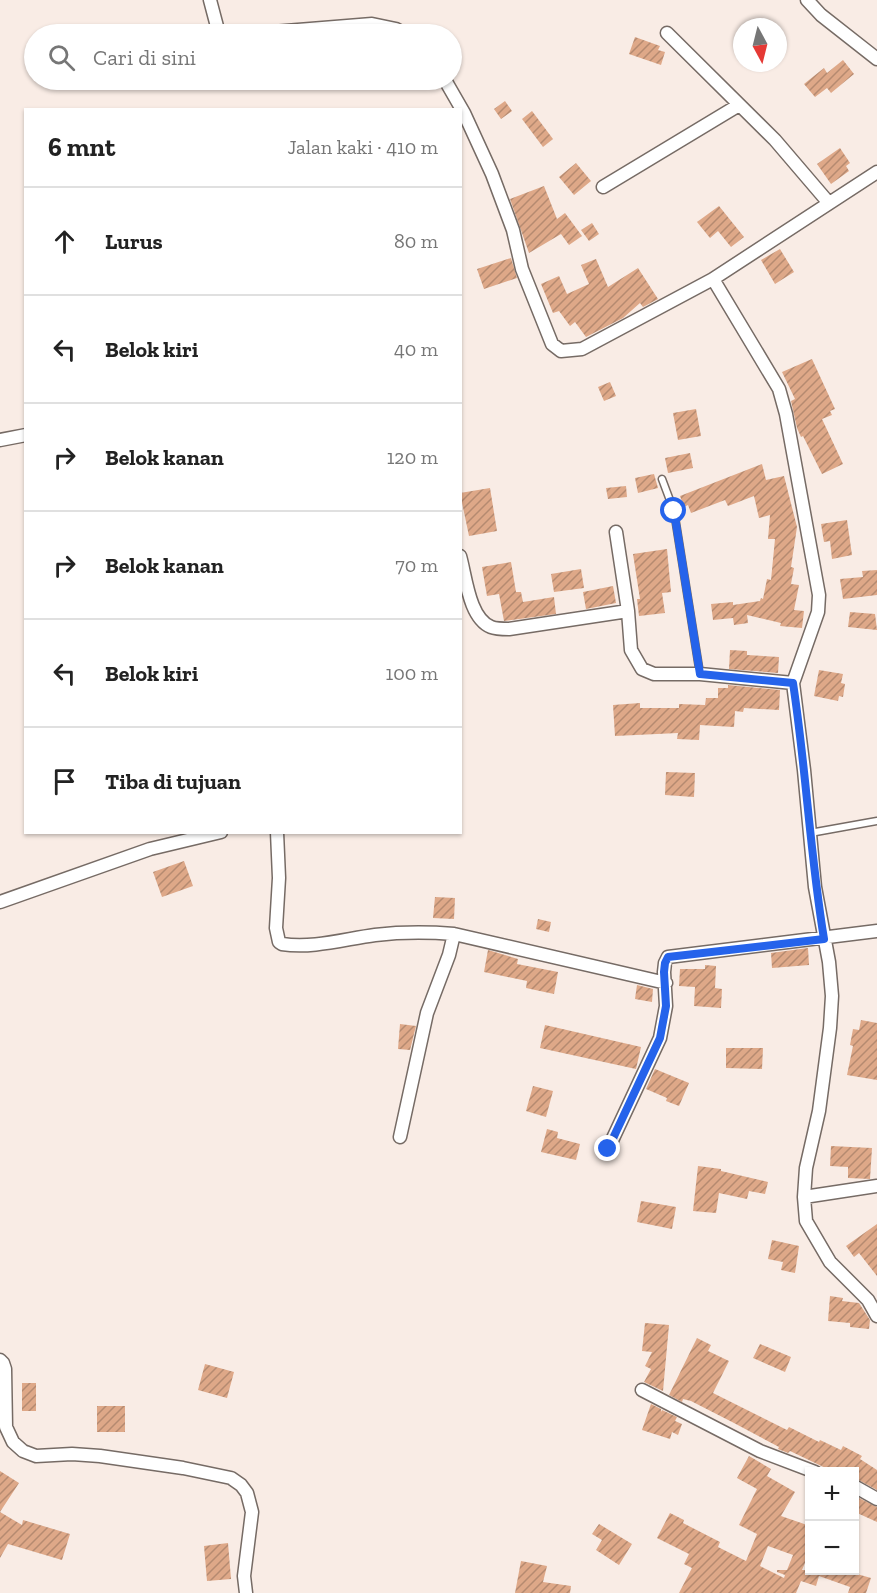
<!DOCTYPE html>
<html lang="id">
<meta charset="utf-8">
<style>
body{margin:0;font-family:"Zilla Slab",serif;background:#f6f6f6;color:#222}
.controls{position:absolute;right:18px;bottom:18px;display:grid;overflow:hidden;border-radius:0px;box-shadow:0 2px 4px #0004}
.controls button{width:54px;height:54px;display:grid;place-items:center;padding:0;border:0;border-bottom:2px solid #e0e0e0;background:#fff;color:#222;font:30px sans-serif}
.compass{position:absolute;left:733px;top:18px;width:54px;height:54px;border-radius:50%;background:#fff;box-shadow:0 2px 4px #0004;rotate:173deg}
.stop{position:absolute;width:18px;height:18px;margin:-14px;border:4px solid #2563eb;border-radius:50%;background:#fff}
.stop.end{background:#2563eb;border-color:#fff;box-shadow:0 2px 6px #0008}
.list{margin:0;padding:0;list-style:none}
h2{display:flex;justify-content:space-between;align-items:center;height:78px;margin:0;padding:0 24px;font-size:26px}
h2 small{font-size:20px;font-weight:400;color:#767676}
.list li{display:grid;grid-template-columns:39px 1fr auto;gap:18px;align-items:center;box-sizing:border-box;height:108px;padding:0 24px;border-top:2px solid #e0e0e0}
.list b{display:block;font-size:22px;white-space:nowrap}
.list em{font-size:20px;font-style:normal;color:#767676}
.icon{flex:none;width:33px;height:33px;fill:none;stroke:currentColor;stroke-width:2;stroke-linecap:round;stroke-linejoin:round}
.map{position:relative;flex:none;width:877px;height:1593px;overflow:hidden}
.search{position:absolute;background:#fff;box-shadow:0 2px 4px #0004;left:24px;top:24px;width:438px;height:66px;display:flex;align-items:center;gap:15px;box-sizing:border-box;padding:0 21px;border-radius:33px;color:#767676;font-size:22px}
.panel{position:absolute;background:#fff;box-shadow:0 2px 4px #0004;left:24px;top:108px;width:438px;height:726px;border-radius:0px}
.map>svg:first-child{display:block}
.building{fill:url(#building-hatch);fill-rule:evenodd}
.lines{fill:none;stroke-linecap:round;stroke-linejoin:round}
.service-casing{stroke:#766b65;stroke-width:9}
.minor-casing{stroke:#766b65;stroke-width:15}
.service{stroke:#fff;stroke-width:6}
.minor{stroke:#fff;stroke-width:12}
.route{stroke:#2563eb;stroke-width:8}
</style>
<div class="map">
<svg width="877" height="1593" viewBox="0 0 877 1593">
<defs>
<pattern id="building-hatch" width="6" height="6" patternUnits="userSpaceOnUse" patternTransform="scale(1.5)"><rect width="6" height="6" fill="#dea888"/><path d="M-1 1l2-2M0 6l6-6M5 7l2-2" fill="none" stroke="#b58a70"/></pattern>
</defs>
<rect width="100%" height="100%" fill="#f9ece5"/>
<path class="building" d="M635 37 660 46 658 50 665 52 661 65 629 54Z
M843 60 854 74 831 93 827 88 815 97 804 84 824 68 827 73Z
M505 101 512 111 501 119 494 109Z
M532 111 553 139 543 147 522 119Z
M840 148 850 163 846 166 849 171 831 184 817 164Z
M576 163 591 181 574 195 559 177Z
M544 186 557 219 565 213 582 236 569 245 561 234 529 253 510 199Z
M719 206 744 237 731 247 718 231 710 238 697 222Z
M592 223 599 234 589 241 581 230Z
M780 249 794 272 775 284 761 260Z
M511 258 517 278 484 289 477 269Z
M596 259 608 287 638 268 658 299 643 307 640 303 623 318 586 337 575 322 570 326 559 311 553 313 541 284 559 276 567 294 589 284 581 265Z
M812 359 835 409 830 411 832 415 822 419 843 464 822 474 803 436 801 437 797 428 791 401 795 399 782 372Z
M610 382 616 396 604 401 598 387Z
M696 409 701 436 678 440 673 413Z
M690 453 693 468 668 473 665 458Z
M762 464 766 480 784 476 797 527 791 567 794 568 791 584 799 585 794 610 804 611 802 628 780 626 781 623 747 615 748 623 734 625 733 618 713 620 711 604 733 602V605L760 601 761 598 763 599 767 579 771 580 775 539H768L770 515 759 518 754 496 728 506 725 500 691 513 688 505 684 507 680 496Z
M654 474 658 488 638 493 635 478Z
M626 486 627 497 608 499 606 488Z
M490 488 497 531 469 536 460 493Z
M847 520 852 555 832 559 830 541 824 542 821 524Z
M667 549 671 592 662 593 665 613 639 616 637 599H640L633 554Z
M511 562 516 592H521L523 602 554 597 556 614 504 621 499 594 487 596 482 567Z
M581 569 584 588 554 592 551 574Z
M877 570V595L843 599 840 579 863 577 862 571Z
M613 586 616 603 586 609 583 592Z
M850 612 875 614 877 630 848 627Z
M730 650 747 651V655L779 657 778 673 729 669Z
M819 670 843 674 841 683 845 684 843 697 839 696 838 701 814 696Z
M728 685 780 690 779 710 744 708 743 712 735 711 734 727 700 725 699 740 677 739 678 733 615 736 613 705 640 703V708H679V704L705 705 706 698H718V688H728Z
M666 772 695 773 694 797 665 795Z
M184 861 193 886 162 897 153 872Z
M435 897 455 898 454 919 433 918Z
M538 919 551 922 549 932 536 929Z
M808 948 809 965 772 968 771 953Z
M488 950 518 959 517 964 558 972 554 994 526 988 527 981 484 972Z
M705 965 716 966 715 988 722 989 721 1008 694 1006 695 987 679 986 680 969H705Z
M637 985 653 989 652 1002 635 999Z
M861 1020 877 1023V1080L847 1075 853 1046 850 1045 853 1029 859 1030Z
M400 1024 416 1026 410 1050 398 1049Z
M545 1025 641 1047 636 1069 540 1048Z
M726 1048H763L762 1069 726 1068Z
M655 1069 689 1083 679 1106 666 1101 667 1098 646 1089Z
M533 1086 553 1091 546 1117 526 1111Z
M547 1129 558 1132 557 1138 580 1144 576 1160 541 1152Z
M831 1146 872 1148 870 1179 848 1178V1167L830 1166Z
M698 1166 721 1169V1171L768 1182 765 1194 749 1191 747 1199 719 1193 716 1213 693 1211Z
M641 1201 676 1207 672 1229 637 1222Z
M877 1224V1276L859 1253 854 1257 846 1246Z
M772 1240 799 1246 795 1273 781 1270 783 1262 768 1259Z
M830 1296 843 1298 842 1301 859 1303 870 1320 869 1329 850 1327V1323L828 1321Z
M645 1323 669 1325 663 1391 644 1382 651 1369 645 1366 652 1352 642 1351Z
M697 1338 711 1345 708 1351 729 1361 713 1393 787 1430 789 1427 819 1442 820 1440 841 1450 843 1446 862 1456 860 1459 877 1470V1490L855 1478V1472H834L790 1451 788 1453 778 1449 779 1447 734 1423 691 1401 683 1399 682 1402 669 1395Z
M760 1344 791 1357 785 1372 753 1358Z
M205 1364 234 1372 227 1398 198 1390Z
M22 1383H36V1411H22Z
M651 1404 661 1409V1412L662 1410 677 1417 675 1421 682 1424 678 1435 672 1432 670 1439 642 1430Z
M97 1406H125V1432H97Z
M749 1456 771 1469 767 1476 795 1492 781 1516 810 1526V1551L802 1570H843L871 1578 866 1593H848L850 1587 819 1576 816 1586 801 1581 796 1593H679L692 1568 684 1564 689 1554 657 1538 670 1513 684 1520 683 1523 720 1542 718 1547 746 1561 757 1534 739 1525 757 1489 737 1478ZM768 1546 793 1555 787 1570H777V1572L785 1575 784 1578 760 1566Z
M0 1471 19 1483 0 1512 22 1525 23 1520 70 1534 62 1560 8 1544 0 1558Z
M855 1496 877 1507V1522L855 1512Z
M599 1524 632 1544 619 1565 596 1550 602 1540 592 1534Z
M228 1543 231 1579 207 1581 204 1546Z
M521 1561 547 1566 543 1582 571 1586 570 1593H515Z"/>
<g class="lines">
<g class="service-casing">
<path id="service" d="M662 479 674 511 700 674
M810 833 877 821"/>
</g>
<g class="minor-casing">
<path id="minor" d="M210 0 219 34
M807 0 821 15 877 59
M667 33 775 140 828 202
M248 34 372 24 396 29 405 34
M445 80 464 113 492 174 513 230 522 269 552 344 561 351 582 349 713 279 877 172
M603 187 739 105
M713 279 779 389 786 414 819 595 818 612 793 683
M0 440 26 435
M616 532 628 611 631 650 642 669 654 674H700L793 683 804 770 815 887 829 962 832 996 830 1028 819 1111 806 1168 804 1197 806 1221 830 1262 868 1300 877 1316
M460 556C466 577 469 618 491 627 496 629 503 629 509 629L628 611
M277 832 279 878 276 928 279 942 282 944C312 949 345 939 375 935 401 932 428 932 454 934L666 983
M0 902 150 849 221 832
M400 1137 427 1013 449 955 454 934
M608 1149 660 1038 666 1006 664 972 665 963 668 957 877 931
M804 1197 877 1186
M0 1360 3 1363 5 1369 6 1427 13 1442 23 1451 36 1456 72 1454 100 1456 183 1468 231 1478 241 1485 247 1493 252 1512 244 1576 246 1593
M642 1390 760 1451 815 1472
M854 1486 877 1499"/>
</g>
<use href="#service" class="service"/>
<use href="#minor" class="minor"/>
</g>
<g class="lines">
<path class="route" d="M608 1149 660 1038 666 1006 664 972 665 963 668 957 824 939C810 854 806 768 793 683L700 674 674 511"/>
</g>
</svg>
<div class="controls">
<button>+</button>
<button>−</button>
</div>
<svg class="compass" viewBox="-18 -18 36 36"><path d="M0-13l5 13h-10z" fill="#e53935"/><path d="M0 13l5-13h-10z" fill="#767676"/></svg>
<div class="stop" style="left:674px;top:511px"></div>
<div class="stop end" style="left:608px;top:1149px"></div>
<div class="search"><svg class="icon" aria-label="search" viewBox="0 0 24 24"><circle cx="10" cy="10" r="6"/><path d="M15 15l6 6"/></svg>Cari di sini</div>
<section class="panel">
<h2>6 mnt<small>Jalan kaki · 410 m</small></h2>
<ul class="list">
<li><svg class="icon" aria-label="ahead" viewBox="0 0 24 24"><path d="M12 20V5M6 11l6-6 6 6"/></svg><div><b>Lurus</b></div><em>80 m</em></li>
<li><svg class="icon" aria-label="left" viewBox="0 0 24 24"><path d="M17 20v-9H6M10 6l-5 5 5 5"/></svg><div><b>Belok kiri</b></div><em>40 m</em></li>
<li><svg class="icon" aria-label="right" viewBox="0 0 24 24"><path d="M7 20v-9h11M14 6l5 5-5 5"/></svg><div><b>Belok kanan</b></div><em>120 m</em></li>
<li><svg class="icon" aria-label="right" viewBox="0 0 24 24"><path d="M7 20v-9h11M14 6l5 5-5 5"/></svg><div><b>Belok kanan</b></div><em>70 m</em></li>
<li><svg class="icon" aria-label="left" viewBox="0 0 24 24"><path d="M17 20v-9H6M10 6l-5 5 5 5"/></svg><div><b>Belok kiri</b></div><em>100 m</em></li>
<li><svg class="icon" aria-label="arrive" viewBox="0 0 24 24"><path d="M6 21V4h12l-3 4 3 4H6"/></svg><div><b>Tiba di tujuan</b></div></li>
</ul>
</section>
</div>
